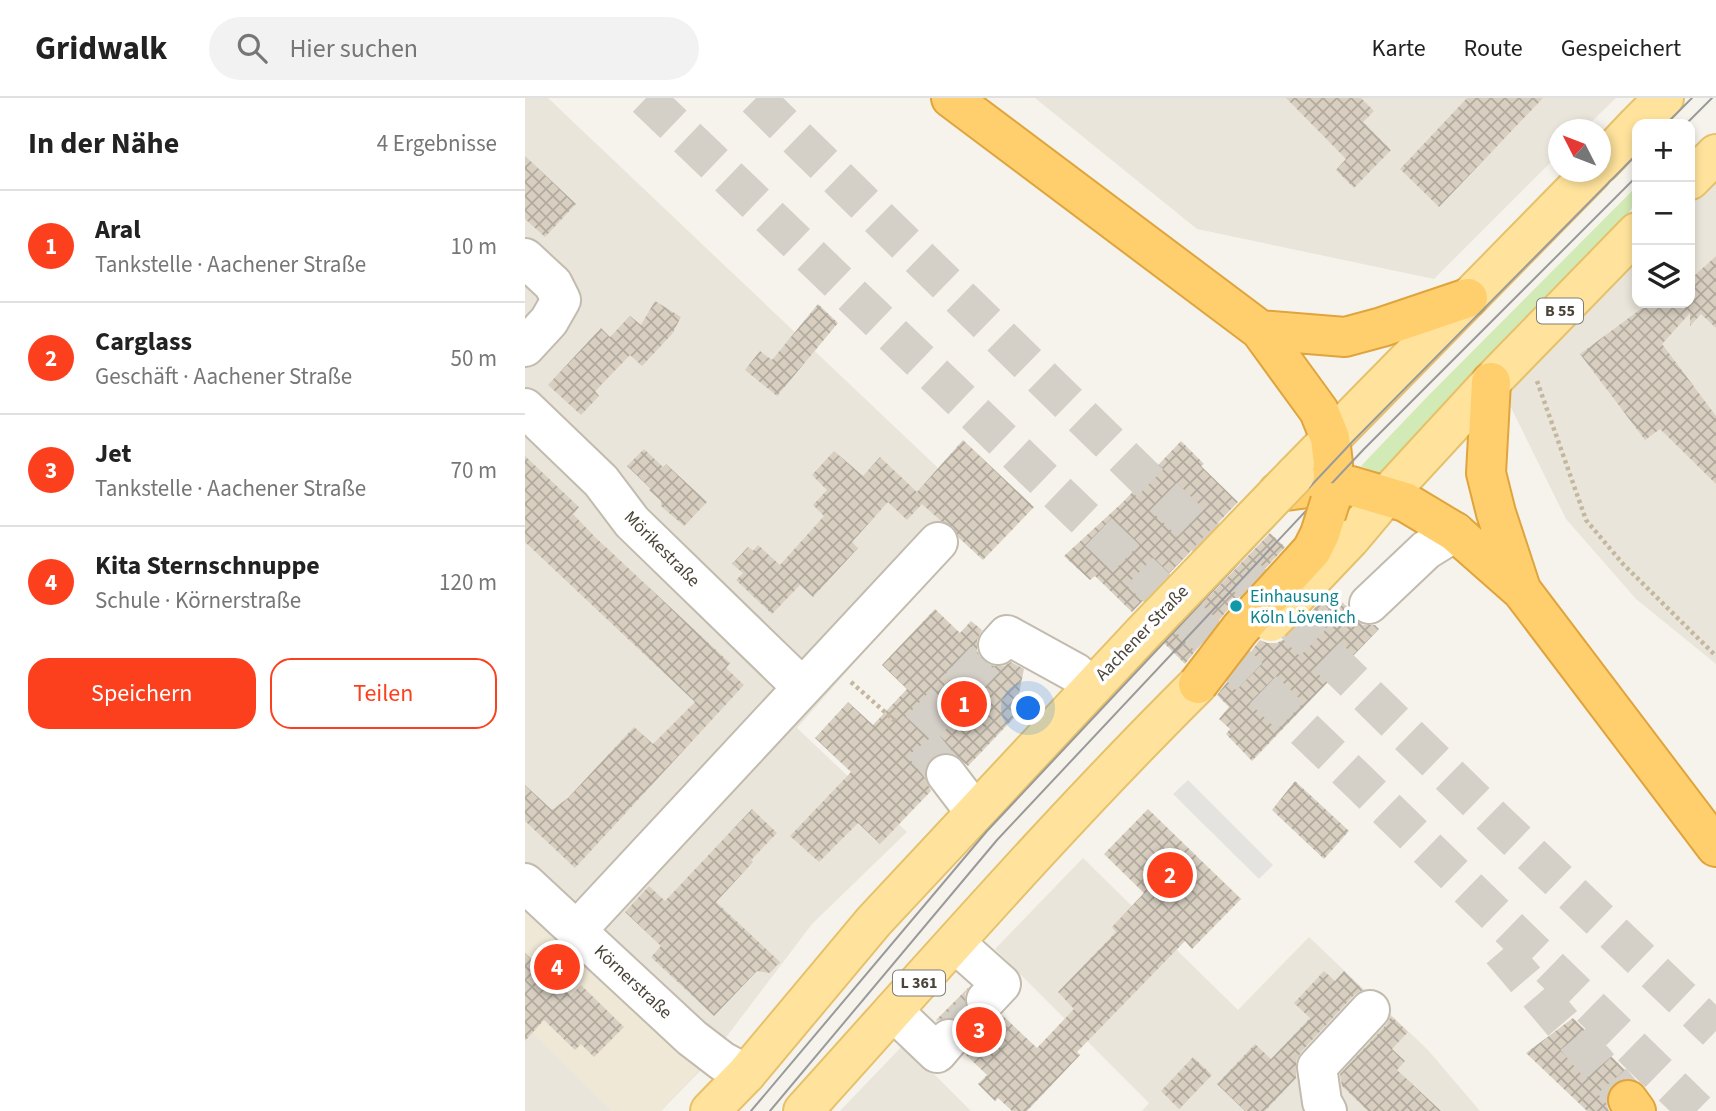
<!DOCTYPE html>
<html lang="de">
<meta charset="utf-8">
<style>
body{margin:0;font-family:"Source Sans 3",sans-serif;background:#f2f2f2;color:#222}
.controls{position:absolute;right:21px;top:21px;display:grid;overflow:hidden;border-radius:14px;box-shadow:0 4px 10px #0003}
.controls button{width:63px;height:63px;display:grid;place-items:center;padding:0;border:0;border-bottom:2px solid #e0e0e0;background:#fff;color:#222;font:35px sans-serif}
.compass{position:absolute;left:1023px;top:21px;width:63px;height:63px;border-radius:50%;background:#fff;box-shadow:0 4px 10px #0003;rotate:312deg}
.you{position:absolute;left:504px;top:611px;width:24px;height:24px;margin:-18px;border:5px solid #fff;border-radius:50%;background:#1a73e8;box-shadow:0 0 0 10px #1a73e833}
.badge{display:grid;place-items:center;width:46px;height:46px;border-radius:50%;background:#fc3f1d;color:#fff;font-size:23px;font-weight:700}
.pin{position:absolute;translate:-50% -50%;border:4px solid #fff;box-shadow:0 2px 7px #0006}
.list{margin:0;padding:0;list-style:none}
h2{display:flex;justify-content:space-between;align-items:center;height:91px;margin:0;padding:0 28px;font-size:30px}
h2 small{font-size:23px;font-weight:400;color:#767676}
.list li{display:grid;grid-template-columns:46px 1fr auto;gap:21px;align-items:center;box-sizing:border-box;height:112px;padding:0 28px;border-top:2px solid #e0e0e0}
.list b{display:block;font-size:26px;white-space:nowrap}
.list p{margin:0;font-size:23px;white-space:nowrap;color:#767676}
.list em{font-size:23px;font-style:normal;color:#767676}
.actions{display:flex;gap:14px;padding:21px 28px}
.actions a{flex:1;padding:16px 0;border:2px solid #fc3f1d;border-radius:21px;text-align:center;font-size:24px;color:#fc3f1d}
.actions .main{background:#fc3f1d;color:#fff}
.icon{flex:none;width:38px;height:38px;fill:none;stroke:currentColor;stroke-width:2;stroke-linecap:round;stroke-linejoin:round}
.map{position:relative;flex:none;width:1191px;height:1013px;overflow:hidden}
header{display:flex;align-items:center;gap:42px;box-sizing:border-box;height:98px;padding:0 35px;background:#fff;border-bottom:2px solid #e0e0e0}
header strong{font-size:33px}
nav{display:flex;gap:38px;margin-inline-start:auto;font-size:24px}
.search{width:490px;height:63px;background:#f2f2f2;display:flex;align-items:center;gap:18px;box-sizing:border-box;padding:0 24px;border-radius:38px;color:#767676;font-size:26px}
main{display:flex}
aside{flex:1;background:#fff}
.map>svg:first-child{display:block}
.residential{fill:#eae5da}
.education{fill:#efe8d6}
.green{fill:#d2eab5}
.parking{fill:#e5e3e0}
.building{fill:url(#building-cross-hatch)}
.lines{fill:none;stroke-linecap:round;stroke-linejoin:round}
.minor-tunnel{stroke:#d4d0c8;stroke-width:38;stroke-dasharray:38 19;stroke-linecap:butt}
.highway-tunnel{stroke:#d4d0c8;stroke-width:38;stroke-dasharray:38 19;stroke-linecap:butt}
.minor-casing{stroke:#c2bbae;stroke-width:42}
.major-casing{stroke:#e6c16a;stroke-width:42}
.highway-casing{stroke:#e0a43c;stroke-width:42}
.path{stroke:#c4b79f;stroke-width:4.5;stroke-dasharray:3.5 3.5;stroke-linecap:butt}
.minor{stroke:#fff;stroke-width:38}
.major{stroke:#ffe39c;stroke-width:38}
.highway{stroke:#ffcf6e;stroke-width:38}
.tram{stroke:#9a9a9a;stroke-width:2}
.major-bridge-casing{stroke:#e6c16a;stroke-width:42;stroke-linecap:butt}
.highway-bridge-casing{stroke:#e0a43c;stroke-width:42;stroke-linecap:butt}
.major-bridge{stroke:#ffe39c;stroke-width:38}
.highway-bridge{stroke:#ffcf6e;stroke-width:38}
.culture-dot{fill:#0f9aa8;stroke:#fff;stroke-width:2.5}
.labels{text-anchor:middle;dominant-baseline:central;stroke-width:7;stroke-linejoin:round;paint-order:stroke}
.shield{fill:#fff;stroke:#817c74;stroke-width:2}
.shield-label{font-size:16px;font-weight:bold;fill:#4b4439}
.street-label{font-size:18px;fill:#4b4439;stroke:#fff}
.culture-label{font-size:18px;fill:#0d838f;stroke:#fff;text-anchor:start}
</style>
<header>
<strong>Gridwalk</strong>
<div class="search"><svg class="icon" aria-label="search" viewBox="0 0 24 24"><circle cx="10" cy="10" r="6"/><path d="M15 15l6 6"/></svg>Hier suchen</div>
<nav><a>Karte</a><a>Route</a><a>Gespeichert</a></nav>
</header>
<main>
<aside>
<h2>In der Nähe<small>4 Ergebnisse</small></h2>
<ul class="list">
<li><span class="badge">1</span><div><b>Aral</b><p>Tankstelle · Aachener Straße</p></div><em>10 m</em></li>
<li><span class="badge">2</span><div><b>Carglass</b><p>Geschäft · Aachener Straße</p></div><em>50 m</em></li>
<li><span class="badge">3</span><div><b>Jet</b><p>Tankstelle · Aachener Straße</p></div><em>70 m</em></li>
<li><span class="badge">4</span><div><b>Kita Sternschnuppe</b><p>Schule · Körnerstraße</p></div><em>120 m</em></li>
</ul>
<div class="actions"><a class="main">Speichern</a><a>Teilen</a></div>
</aside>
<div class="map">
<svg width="1191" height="1013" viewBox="0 0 1191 1013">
<defs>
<pattern id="building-cross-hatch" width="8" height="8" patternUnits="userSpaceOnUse" patternTransform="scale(1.75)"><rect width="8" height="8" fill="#d8cfc1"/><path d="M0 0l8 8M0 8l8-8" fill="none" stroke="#b1aa9e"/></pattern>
</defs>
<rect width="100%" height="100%" fill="#f6f3ec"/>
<path class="residential" d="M0 0H23L450 405 421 436 423 458 272 630 382 734 287 826 177 971 136 1013H0Z
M510 0H1091L1059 31 1034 32 1033 57 909 181 672 131Z
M1191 44V566L1111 501 1041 421 966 269 1112 123V205H1165V70Z
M558 760 713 912 784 839 903 952 955 1013H617L624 1005 470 851Z
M379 946 446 1013H315Z"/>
<path class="education" d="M0 809 175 971 136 1013H86L0 928Z"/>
<path class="green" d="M1112 88V103L1097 124 857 377 836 368 903 298Z"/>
<path class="parking" d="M663 682 748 767 734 781 648 696Z"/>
<path class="building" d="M761 0H836L849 13 838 24 866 52 829 90 811 72 821 61Z
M942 0H1018L914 109 875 71Z
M0 58 51 106 20 139 0 121Z
M1191 158V230L1176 216 1165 228V215L1137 246 1191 318V386L1135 331 1120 342 1055 256 1124 205H1165V189L1169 178Z
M130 203 156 219 147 236 117 268 105 257 70 293 74 298 56 317 23 287 76 230 85 239 105 218 116 227Z
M293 206 313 225 252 298 220 272 235 253 247 262Z
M438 342 509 409 458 462 434 440 428 429 416 423 397 406 382 422 363 404 327 444 333 450 288 499 275 487 247 516 211 482 218 475 207 466 223 449 228 453 233 447 255 467 299 418 288 407 302 392 287 377 309 353 338 378 355 359 392 394Z
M656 343 679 366 676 368 713 404 607 514 570 478 565 482 539 458 598 404Z
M119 351 138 369 141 366 182 404 159 428 136 408V403L124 392 126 391 102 368Z
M0 358 54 409 48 416 70 439 205 565 201 570 219 587 50 770 0 723V687L27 712 43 700 109 629 128 646 170 604 0 444Z
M745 435 760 449 699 516 660 566 639 545Z
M806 493 823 510 829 521 838 527H850L854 531 727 663 701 636 705 631 694 621 704 609 692 597 735 542 742 545H752L761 540Z
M410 511 435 535 446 523 457 532 452 542V553L459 564 469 568H479L486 564 499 571 489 620 443 668 429 656 418 654 407 659 401 667 399 678 406 693 355 746 333 725 294 764 265 738 326 674 290 640 323 604 348 627 382 591 357 567Z
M770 683 824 733 799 761 747 712Z
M227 711 252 735 226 762 228 764 191 804 255 864 244 875 232 873 189 918 126 859 136 848 100 814 124 788 140 803Z
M623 711 716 801 667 851 660 843 552 954 555 957 502 1013H487L473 1000 470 1003 453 986 462 977 440 956 446 944 444 933 439 925 427 919 410 923 445 888 440 896V908L447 918 457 923H467L477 917 512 950 549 911 533 894 591 834 587 829 619 795 579 756Z
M0 855 46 898 56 887 99 929 69 959 56 946 50 952 19 922 0 943Z
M799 873 810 883 819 873 838 892 829 897 776 954 771 963V980L740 1013H720L692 986 730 946 746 961 785 920 769 905Z
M866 918 883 934 867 951 880 963 872 972 916 1013H843L817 988 815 976 861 927Z
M1048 920 1110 982 1100 980 1090 985 1083 994 1081 1004 1084 1013H1062L1001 955Z
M668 959 687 977 654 1011 636 993Z"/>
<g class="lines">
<path class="minor-tunnel" d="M421 676 390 637 473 547
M424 941 461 902"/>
<path class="highway-tunnel" d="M121 0 828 678 1172 1013
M231 0 968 720 1191 933
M976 853 1103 1002"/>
<g class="minor-casing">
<path id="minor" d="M0 160 28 186 36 202 24 223 0 249
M0 310 76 383 107 424 277 589
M844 506 901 452 930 434
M473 547 482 537 551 575 567 589
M421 676 450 714
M0 785 167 940 197 963 221 976
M52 832 413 444
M430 845 476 886 461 902
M368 913 412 955 424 941
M802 1013 797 1004 792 969 845 912"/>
</g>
<g class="major-casing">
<path id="major" d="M1113 26 1139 0
M1076 65 1112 27
M1165 82 1191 56
M770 377 1067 74
M825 441 862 397 966 284 1112 134
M185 1013 221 976 349 823 617 536
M278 1013C408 869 535 723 673 586"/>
</g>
<g class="highway-casing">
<path id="highway" d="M426 0 735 232 794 313 805 340 808 366 805 404
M735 232 820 239 857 229 943 200
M966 284 961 375 971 415 996 491
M753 394 805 387 826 388 880 404 930 434 997 493 1191 749
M1103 1002 1111 1013"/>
</g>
<path class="path" d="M1012 283 1061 422 1098 466 1191 558
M326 584 370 623"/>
<use href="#minor" class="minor"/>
<use href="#major" class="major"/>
<use href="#highway" class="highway"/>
<path class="tram" d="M1141 26 1167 0
M1161 26 1187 0
M226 1013 462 733 828 343 1112 56
M245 1013 472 742 839 351 1112 78"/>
<g class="major-bridge-casing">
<path id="major-bridge" d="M746 524 825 441
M617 536 770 377"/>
</g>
<g class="highway-bridge-casing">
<path id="highway-bridge" d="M673 586 715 531 787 452 795 436 805 404"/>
</g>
<use href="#major-bridge" class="major-bridge"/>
<use href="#highway-bridge" class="highway-bridge"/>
</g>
<circle class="culture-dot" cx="711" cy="508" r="7"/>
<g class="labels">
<g class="shield">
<rect x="1012" y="200.5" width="46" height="25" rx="5"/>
<rect x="368" y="872.5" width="52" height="25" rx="5"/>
</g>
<g class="shield-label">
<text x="1035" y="213">B 55</text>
<text x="394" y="885">L 361</text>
</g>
<g class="street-label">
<text transform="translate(137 451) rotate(45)">Mörikestraße</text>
<text transform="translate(617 535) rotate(-46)">Aachener Straße</text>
<text transform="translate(108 884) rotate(43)">Körnerstraße</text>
</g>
<g class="culture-label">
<text x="725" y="498">Einhausung<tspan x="725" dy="21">Köln Lövenich</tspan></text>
</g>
</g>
</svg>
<div class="controls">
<button>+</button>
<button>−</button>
<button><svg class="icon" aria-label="layers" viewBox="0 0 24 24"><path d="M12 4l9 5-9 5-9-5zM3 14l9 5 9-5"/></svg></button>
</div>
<svg class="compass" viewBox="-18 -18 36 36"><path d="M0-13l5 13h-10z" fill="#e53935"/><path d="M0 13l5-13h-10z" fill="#767676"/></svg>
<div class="you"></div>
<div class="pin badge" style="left:439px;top:606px">1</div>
<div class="pin badge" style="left:645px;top:777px">2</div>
<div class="pin badge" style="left:454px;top:932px">3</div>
<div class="pin badge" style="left:32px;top:869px">4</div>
</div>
</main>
